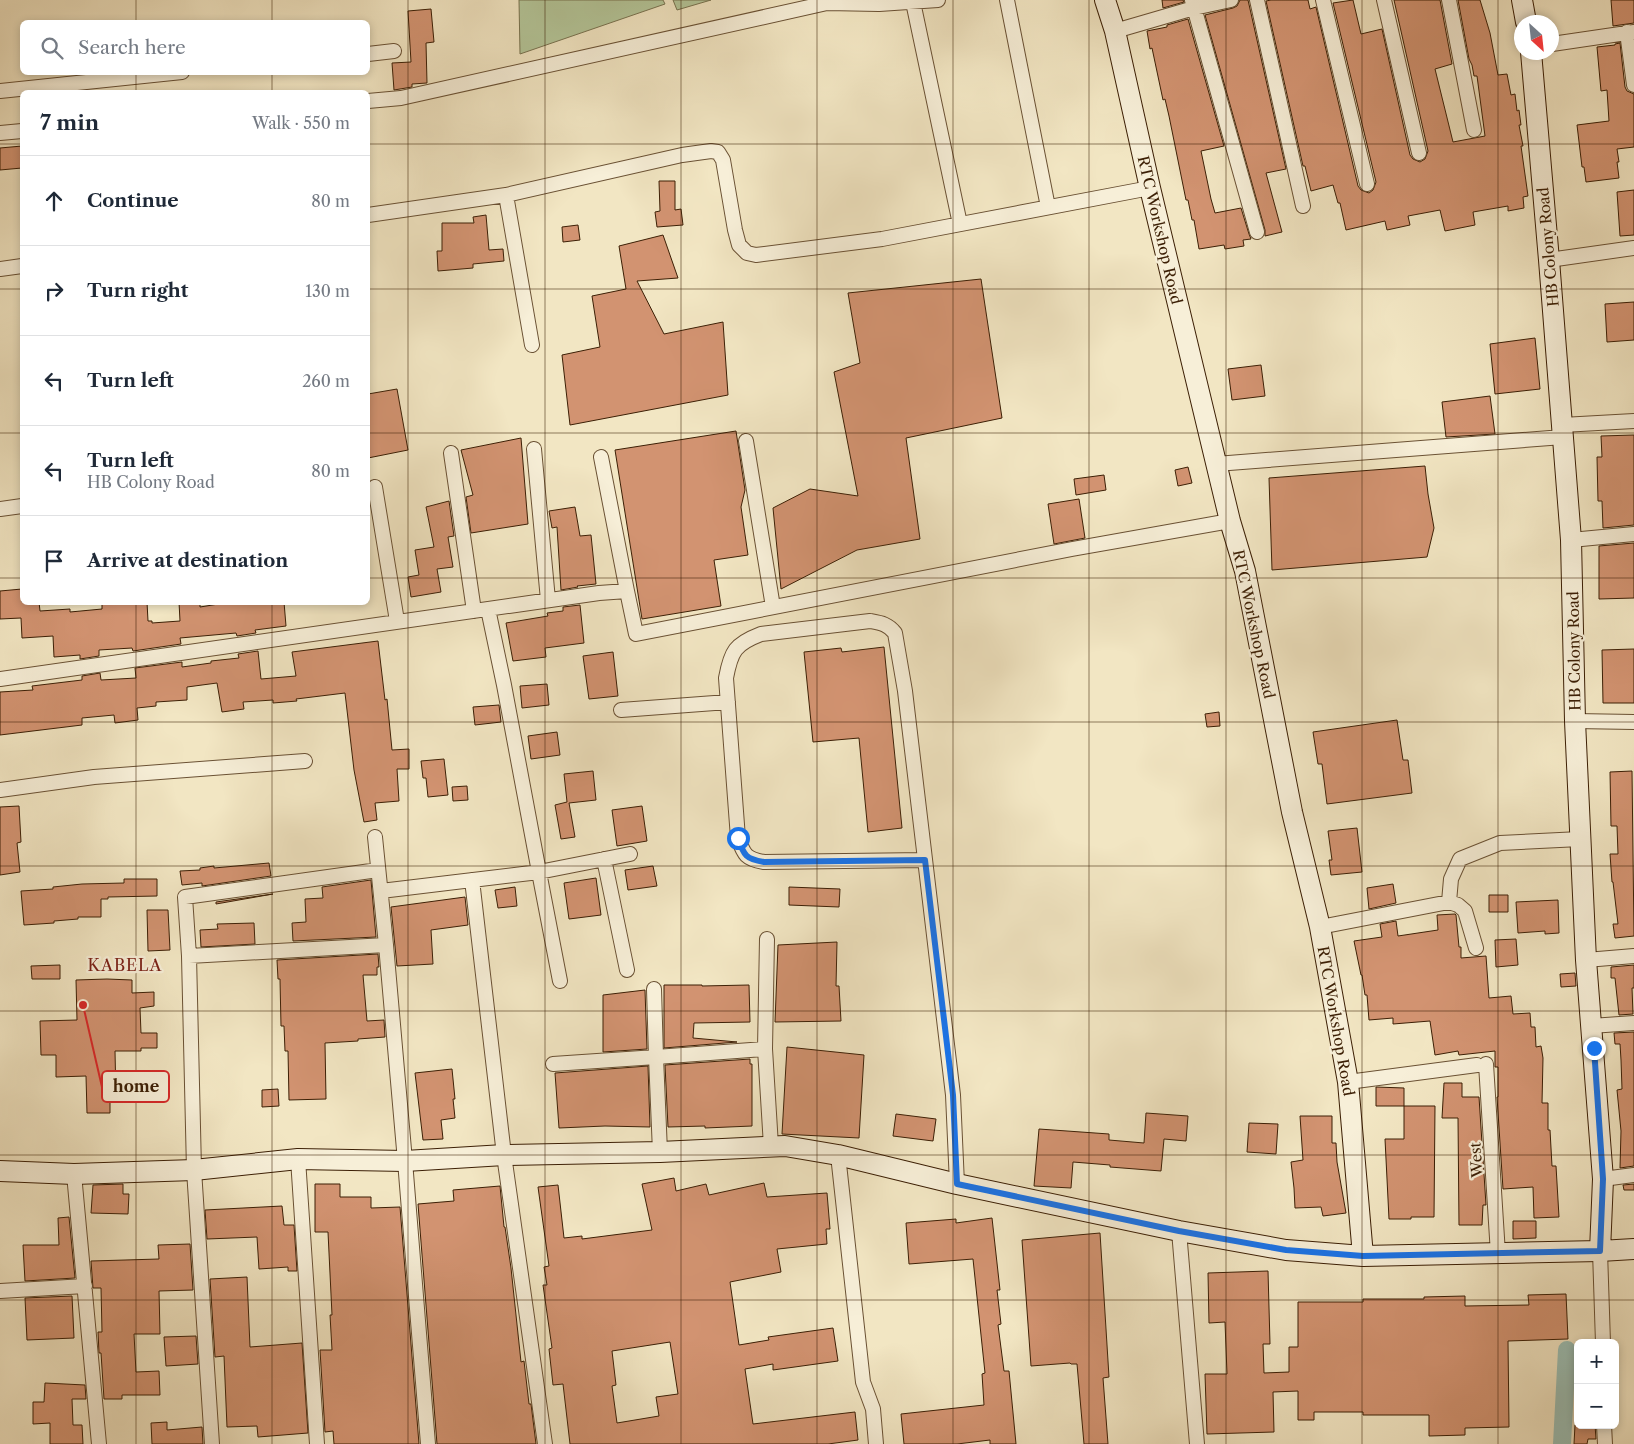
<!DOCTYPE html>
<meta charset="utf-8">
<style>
body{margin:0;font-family:"Libre Caslon Text",serif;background:#f6f6f7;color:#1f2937}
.controls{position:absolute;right:15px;bottom:15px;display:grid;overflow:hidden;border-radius:8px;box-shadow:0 2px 8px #0003}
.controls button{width:45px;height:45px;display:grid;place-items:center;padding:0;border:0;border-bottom:1px solid #e0e1e3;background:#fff;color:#1f2937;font:25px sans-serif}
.compass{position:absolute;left:1514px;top:15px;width:45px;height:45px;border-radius:50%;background:#fff;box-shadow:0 2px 8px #0003;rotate:153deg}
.stop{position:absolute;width:15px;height:15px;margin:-11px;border:4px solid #1a73e8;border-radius:50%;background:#fff}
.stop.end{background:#1a73e8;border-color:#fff;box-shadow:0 1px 5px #0008}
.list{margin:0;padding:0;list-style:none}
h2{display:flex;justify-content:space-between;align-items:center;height:65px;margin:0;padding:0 20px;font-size:21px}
h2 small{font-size:16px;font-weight:400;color:#747a83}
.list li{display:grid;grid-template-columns:32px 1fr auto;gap:15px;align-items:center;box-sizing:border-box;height:90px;padding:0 20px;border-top:1px solid #e0e1e3}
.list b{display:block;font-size:19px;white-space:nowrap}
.list p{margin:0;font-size:16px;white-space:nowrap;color:#747a83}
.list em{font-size:16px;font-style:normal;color:#747a83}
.icon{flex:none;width:28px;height:28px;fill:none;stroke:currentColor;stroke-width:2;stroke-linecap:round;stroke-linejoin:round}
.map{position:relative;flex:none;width:1634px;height:1444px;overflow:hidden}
.search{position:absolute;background:#fff;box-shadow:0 2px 8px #0003;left:20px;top:20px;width:350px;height:55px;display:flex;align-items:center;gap:12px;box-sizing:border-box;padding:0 18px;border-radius:8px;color:#747a83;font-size:19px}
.panel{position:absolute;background:#fff;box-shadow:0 2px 8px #0003;left:20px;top:90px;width:350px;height:515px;border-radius:8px}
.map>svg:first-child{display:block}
.green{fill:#b4c699;stroke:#78724f}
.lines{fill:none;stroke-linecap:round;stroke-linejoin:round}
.canal{stroke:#9bbfb5;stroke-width:18}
.building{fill:#d29371;stroke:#3c1f05;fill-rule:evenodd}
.street-casing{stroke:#6a5134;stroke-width:16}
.secondary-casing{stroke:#3c1f05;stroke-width:22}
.street{stroke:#f7efd8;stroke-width:14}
.secondary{stroke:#f7efd8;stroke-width:20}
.route{stroke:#1a73e8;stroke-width:6}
.grid{fill:none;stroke:#3c1f05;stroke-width:1;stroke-opacity:0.55}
.labels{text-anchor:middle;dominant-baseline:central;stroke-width:4.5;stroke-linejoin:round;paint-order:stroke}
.street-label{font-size:15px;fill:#3c1f05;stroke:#f7efd8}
.neighbourhood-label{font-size:16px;letter-spacing:1px;fill:#7a1f14;stroke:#f7efd8}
.leader{fill:none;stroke:#d62828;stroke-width:2}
.callout-dot{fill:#d62828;stroke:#f7efd8;stroke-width:2}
.callout{fill:#f7efd8;stroke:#d62828;stroke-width:2}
.callout-label{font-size:16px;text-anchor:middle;font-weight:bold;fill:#3c1f05}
</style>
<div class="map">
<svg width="1634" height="1444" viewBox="0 0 1634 1444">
<rect width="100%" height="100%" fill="#f2e6c3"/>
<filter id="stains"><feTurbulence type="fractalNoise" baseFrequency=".004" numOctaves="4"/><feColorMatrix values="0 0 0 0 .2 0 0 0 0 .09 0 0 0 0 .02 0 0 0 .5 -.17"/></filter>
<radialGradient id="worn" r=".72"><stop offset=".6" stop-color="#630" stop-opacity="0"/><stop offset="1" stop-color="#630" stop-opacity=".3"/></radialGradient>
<path class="green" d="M519 0H663L665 4 520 54Z
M673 0H711L677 10Z"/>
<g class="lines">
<path class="canal" d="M1562 1444 1567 1350"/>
</g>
<path class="building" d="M1162 0H1183L1184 2 1163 8Z
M1240 0H1248L1286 169 1266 173 1282 232 1265 236V230L1205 15 1233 8 1237 6Z
M1271 0H1308L1310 9 1316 7 1358 186 1361 190 1369 193 1373 190 1376 182 1333 3 1353 0 1361 34 1382 29 1410 155 1413 159 1420 162 1425 159 1428 151 1394 0H1440L1452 64 1435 69 1453 142 1485 136 1477 76H1474L1472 65 1469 59 1458 0H1480L1490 33 1498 75 1507 74 1511 95 1515 94 1517 111 1519 110 1521 125H1519L1523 146H1521L1528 196 1523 197 1524 208 1508 211V206L1473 212 1475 225 1445 231 1440 210 1408 216 1410 225 1387 230 1385 221 1346 230 1340 203H1338L1333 185 1311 191 1305 166H1303L1266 1Z
M1611 0H1634V23L1613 26Z
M431 9 434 42 426 43 427 83 412 84V87L394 90 392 63 411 62 408 11Z
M1188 19 1224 146 1201 151 1211 199 1215 213 1241 208 1249 234 1251 239 1243 240 1244 246 1225 249 1224 245 1199 249 1194 220H1192L1188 200H1186L1169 116 1165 99 1163 100 1152 48 1150 49 1147 31 1167 27V25Z
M1620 43 1625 87 1627 91 1634 94V147L1617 149 1619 162H1617L1619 178 1586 182 1584 167H1582L1577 125 1609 121 1607 90 1601 91 1597 47 1615 45V44Z
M22 146V168L0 170V148Z
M659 181H675V210L681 209 683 225 657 227 655 212 660 211Z
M1634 190V235L1620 236 1617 192Z
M486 215 489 250 503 249 504 261 473 264V268L438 271 437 251H442V223H474L473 217Z
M578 225 580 240 563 242 562 227Z
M663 235 678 278 637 281 664 334 723 322 728 395 570 425 562 355 600 347 592 296 626 289 619 246Z
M981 279 1002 418 906 438 920 539 857 550 781 589 773 508 810 489 858 496 834 372 860 363 848 293Z
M1634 302V340L1607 342 1605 304Z
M1535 338 1540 389 1495 394 1490 344Z
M1261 365 1265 396 1232 400 1228 369Z
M397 389 408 450 368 458V394Z
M1490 396 1495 434 1446 437 1442 402Z
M736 431 745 490 741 507 748 555 714 560 721 606 642 619 615 450Z
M1634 435V525L1603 528 1602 501H1598L1597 457H1602L1601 436Z
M521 438 528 524 471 533 466 497 473 495 461 450Z
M1425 466 1428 494 1434 528 1427 557 1272 570 1269 478Z
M1188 467 1192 483 1178 486 1175 470Z
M1104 475 1106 490 1076 495 1074 479Z
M1079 499 1085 538 1054 544 1048 504Z
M449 501 454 536 448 537 453 567 437 569 441 592 411 597 408 577 419 575 415 550 434 547 426 507Z
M575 507 580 536 591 535 596 584 577 586 578 587 561 590 557 527 552 528 549 511Z
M1634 543V598L1599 599V546Z
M22 589V602H39L40 611 70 609V612L102 609V602H147L148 621H152V623L180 621 179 602H200V607L231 602H284L286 626 255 630 256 633 237 636 236 633 180 638 181 644 133 651 132 648 99 650V656L80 659V655L54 657 53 636 22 638 21 618 0 619V591Z
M580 605 584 643 545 648 546 657 513 661 506 623 548 616 547 613 563 611V607Z
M378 641 385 700 387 699 392 750 409 749V769H397L399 801 375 803 377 820 364 822 354 770 345 693 296 699 297 701 273 703V700L243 702 244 709 222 712 217 683 187 687V700L156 702V706L137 708 138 720 115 723 114 715 82 718V725L0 735V692L33 690 32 686 82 680V676L100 673 101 680 136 678 135 668 182 662V667L211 663V661L239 658 238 654 258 651 261 679 296 676 292 652Z
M884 647 902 828 868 832 859 738 813 742 804 652 841 648 842 652Z
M1634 649V703H1603L1602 650Z
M613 652 618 696 589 699 583 656Z
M547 684 549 705 522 708 520 686Z
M499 705 501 722 475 725 473 707Z
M1219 712 1220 726 1207 727 1205 714Z
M1397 720 1403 760H1408L1412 793 1327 804 1322 764H1318L1313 732Z
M557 732 560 755 531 759 528 736Z
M444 759 448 795 428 797 426 778H423L421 761Z
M593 771 596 800 569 803 575 837 561 839 555 805 567 802 564 774Z
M1632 771 1634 936 1615 938 1613 924H1618L1613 882H1612L1610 854H1618L1617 826H1611L1610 772Z
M467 786 468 800 453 801 452 787Z
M19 806 21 842 17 843 20 872 0 875V807Z
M642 806 647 841 617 846 612 810Z
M1357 828 1362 872 1331 875 1329 860H1332L1328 831Z
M269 863 271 876 202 886V883L182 885 180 871 200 870V868L214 866V868Z
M653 866 657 886 628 890 625 870Z
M596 878 601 915 569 919 564 883Z
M124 879H157V896L108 897V899H101V917H78V919L54 921V923L24 925 21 891 53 889V887L82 884 124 883Z
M371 880 376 937 293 941 292 923 306 922 305 899 323 898 322 887Z
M1393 884 1396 903 1369 909 1367 888Z
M515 887 517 906 498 908 495 890Z
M789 887 840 889 839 907 789 905Z
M273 894 216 904V902Z
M1489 895H1508V912H1489Z
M465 897 468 925 431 930 433 964 397 966 391 907Z
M1558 900 1559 933 1545 934V931L1518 933 1516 902Z
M147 910H168L170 950 148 951Z
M1455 914 1456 915 1459 947H1461V958L1486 956 1489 998 1511 996 1513 1014 1530 1013 1531 1027H1535L1536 1047 1541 1046 1543 1058 1542 1103H1548V1130H1550L1552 1166H1556L1559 1217 1534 1218 1533 1187 1503 1189 1497 1097H1498V1067H1495V1051L1459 1055 1458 1051 1435 1055 1430 1021 1393 1024V1018L1369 1020 1367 995H1365L1362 975H1361L1354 941 1382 937 1380 924 1396 921 1398 936 1438 930 1437 915Z
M254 923 255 944 201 947 200 930 218 929 217 924Z
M1516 939 1518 965 1496 967 1495 940Z
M837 942 836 986H839L841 1021 775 1022 778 945Z
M378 954 379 967H377V975H363L367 1021 384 1020 385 1037 358 1039V1041L325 1043 326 1099 289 1100 288 1051H285L284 1026H281L280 979H278L277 960Z
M60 965V979H32L31 966Z
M1634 965V988H1632L1633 1014 1619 1015 1615 978H1611V967Z
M1575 973 1576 986 1561 987 1560 974Z
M107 979 132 980V993L154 992V1006L140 1008 141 1033H157V1048H141V1051H115L116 1098H110V1113H87L86 1076 56 1077V1055H41L40 1021 77 1020 76 980Z
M664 985H702V986L749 985 750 1022 694 1023 693 1038 737 1042 664 1048Z
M645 990 647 1049 603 1052V995Z
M1634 1032V1166L1620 1168 1621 1131 1617 1090 1622 1089 1621 1060 1620 1044H1615L1614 1033Z
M787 1047 864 1055 859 1138 782 1134Z
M750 1059V1064H752V1126L705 1128V1126L668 1127 665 1065Z
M648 1066 650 1127 605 1126 559 1128 555 1073Z
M452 1069 455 1099H453L455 1118 441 1120 443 1139 423 1140 415 1073Z
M1444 1083H1462V1097H1479L1486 1205H1483L1482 1225H1459L1458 1118H1442Z
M1376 1087 1404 1088V1106H1376Z
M278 1089 279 1106 262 1107V1090Z
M1404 1106H1435L1434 1217H1411V1219H1389L1385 1139H1404Z
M1146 1113 1188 1116 1186 1141 1164 1139 1161 1171 1110 1167V1165L1073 1162 1071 1188 1034 1186 1039 1129 1109 1134V1140L1144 1143Z
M896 1114 936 1119 933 1141 893 1136Z
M1300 1116H1332V1143H1336L1337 1162 1346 1213 1323 1216 1321 1207 1295 1208 1294 1188 1291 1162 1303 1160Z
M1249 1123 1278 1124 1276 1154 1247 1152Z
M674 1178 676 1191 706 1184 709 1195 764 1183 767 1197 827 1193 830 1229H826L827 1244 777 1249 781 1272 730 1282 739 1345 769 1340 768 1337 833 1328 838 1361 773 1370V1364L745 1369 753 1424 855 1412 858 1440 828 1444H570L563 1384 553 1385 549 1349 552 1348 543 1285H547L544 1267 549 1266 538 1187 558 1185 564 1238 582 1236V1239L652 1230 642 1184ZM670 1342 678 1394 656 1397 659 1416 617 1423 612 1386 616 1385 612 1351Z
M123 1184V1194H129L128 1214 91 1213 93 1185Z
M315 1184H340V1197H371V1208L400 1207 419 1444H334L333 1431 325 1432 320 1350H332L330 1315H332L328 1232H315Z
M1634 1184V1190H1624L1623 1185Z
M500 1186 504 1227H505L511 1268 521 1362 524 1361 529 1404H531L536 1444H437L418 1204 454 1201 453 1190Z
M282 1206 284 1225H294L297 1271H288V1267L259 1269 257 1237 207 1239 205 1210Z
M69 1217 75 1278 25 1281 23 1245H59L58 1218Z
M992 1218 1000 1290H997L1001 1324 998 1325 1004 1371H1009L1016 1444H990V1440L957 1444H904L901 1414 984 1405 982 1374 985 1373 973 1259 909 1264 906 1223 956 1219V1223Z
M1513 1221H1536V1238L1513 1239Z
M1100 1233 1109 1377 1103 1378 1108 1444H1084L1077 1364H1071L1070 1363 1031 1366 1022 1240Z
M190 1244 193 1290 159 1291 160 1334H134L136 1372 159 1371 160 1395H122V1399H104L101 1353H99L98 1332H102L101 1288H93L91 1261 159 1259 158 1245Z
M1268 1271 1270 1344H1263L1264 1373 1289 1372V1347H1298V1302H1363V1299H1424V1297L1465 1296V1306L1529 1305 1528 1295 1566 1294 1568 1339 1508 1341 1509 1427 1465 1428V1435L1429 1436V1415H1363V1412H1314V1420H1298V1391L1273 1392 1274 1432 1207 1434 1205 1374H1227L1225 1322 1209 1323 1208 1273Z
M247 1277 250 1347 302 1343 308 1433 258 1437 257 1426 227 1427 224 1356 215 1357 210 1279Z
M72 1296 74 1338 27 1340 25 1298Z
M196 1336 198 1364 166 1366 164 1337Z
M45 1383 85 1385 86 1399H72L73 1425H82L83 1444H50V1423L33 1424V1402H44Z
M167 1422V1430L202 1427 203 1444H152L151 1423Z
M1575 1425H1595L1596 1439H1588L1587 1444H1574Z"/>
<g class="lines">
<g class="street-casing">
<path id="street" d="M1007 0 1048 207
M1192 0 1257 232
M1257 0 1303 206
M1323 0 1367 184
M1384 0 1419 153
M1449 0 1474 130
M913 2 960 224
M1115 31 1194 8 1231 0
M1627 32 1634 85
M1552 44 1634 32
M368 54 394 51
M0 91 182 72
M368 101 401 98 827 3 879 4 938 0
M0 133 22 131
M368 215 506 195
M1549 260 1634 248
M0 269 22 266
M532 345 506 195 682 155 711 151 718 152 723 160 735 230 739 245 747 253 756 255 882 239 1150 188
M1562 425 1634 421
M746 441 773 607
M534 449 548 600
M451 453 474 611
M601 457 627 591
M1216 464 1563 437
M375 487 397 621
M0 509 22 506
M1571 540 1634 534
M0 679 599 593 627 591 636 634 1072 549 1230 521
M621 710 728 702
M1575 721 1634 722
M0 790 94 777 305 761
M375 837 386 945 405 1161 428 1444
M604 859 627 970
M925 860 764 862C746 859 744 855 738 838L726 678C731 651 735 644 761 634L870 621C881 623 888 624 895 633L905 691 953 1095 957 1184
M472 880 504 1155 545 1444
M381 891 539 872 504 685 488 609
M1449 902 1451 879 1460 859 1500 843 1580 839
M1320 927 1449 902 1458 905 1465 911 1476 948
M189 956 386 945
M1586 960 1634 956
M560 981 539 872 630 854
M1591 1026 1634 1023
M765 1049 767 939
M553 1064 656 1057 654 989
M1486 1064 1498 1254
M1348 1082 1477 1065
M660 1152 656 1057 765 1049 771 1146
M838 1155 863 1382 873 1409 876 1444
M298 1159 317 1444
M74 1174 99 1444
M1603 1179 1634 1175
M1179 1231 1197 1444
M1600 1251 1603 1343
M0 1291 85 1286
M1604 1425 1605 1444
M212 1444 194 1170 189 956 185 897 378 870"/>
</g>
<g class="secondary-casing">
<path id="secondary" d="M1105 0 1115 31 1150 188 1230 521 1245 571 1292 812 1320 927 1348 1082 1363 1256
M1522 0 1526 22
M1531 52 1549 260 1571 540 1575 721 1586 960 1603 1179 1600 1251
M0 1171 74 1174 194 1170 298 1159 405 1161 504 1155 660 1152 785 1146 838 1155 957 1184 1179 1231 1286 1250 1363 1256 1600 1251 1634 1249"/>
</g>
<use href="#street" class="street"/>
<use href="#secondary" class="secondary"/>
</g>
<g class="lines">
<path class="route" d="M738 838C744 856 746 859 764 862L925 860 953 1095 957 1184 1179 1231 1286 1250 1363 1256 1600 1251 1603 1179 1594 1048"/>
</g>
<path class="grid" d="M136 0V22M272 0V22M408 0V1444M545 0V1444M681 0V1444M817 0V1444M953 0V1444M1089 0V1444M1226 0V1444M1362 0V1444M1498 0V1444M136 72V92M272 72V92M0 144H22M368 144H1634M0 289H22M368 289H1634M0 433H22M368 433H1634M0 578H22M368 578H1634M136 602V1444M272 602V1444M0 722H1634M0 866H1634M0 1011H1634M0 1155H1634M0 1300H1634"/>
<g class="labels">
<g class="street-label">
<text transform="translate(1160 230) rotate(77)">RTC Workshop Road</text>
<text transform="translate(1548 247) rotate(-95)">HB Colony Road</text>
<text transform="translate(1254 624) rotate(78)">RTC Workshop Road</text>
<text transform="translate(1574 651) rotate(-91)">HB Colony Road</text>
<text transform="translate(1336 1021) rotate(80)">RTC Workshop Road</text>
<text transform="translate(1476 1160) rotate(-94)">West</text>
</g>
<g class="neighbourhood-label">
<text x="125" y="965">KABELA</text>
</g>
</g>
<path class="leader" d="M83 1005L102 1087"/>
<circle class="callout-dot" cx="83" cy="1005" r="5"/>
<rect class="callout" x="102" y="1071" width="67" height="31" rx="5"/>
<g class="callout-label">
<text x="136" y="1092">home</text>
</g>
<rect width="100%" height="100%" filter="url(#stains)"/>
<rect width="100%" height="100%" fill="url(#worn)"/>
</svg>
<div class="controls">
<button>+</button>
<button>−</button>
</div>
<svg class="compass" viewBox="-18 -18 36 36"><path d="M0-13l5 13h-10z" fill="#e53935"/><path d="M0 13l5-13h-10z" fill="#747a83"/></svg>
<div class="stop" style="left:738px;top:838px"></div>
<div class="stop end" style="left:1594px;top:1048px"></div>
<div class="search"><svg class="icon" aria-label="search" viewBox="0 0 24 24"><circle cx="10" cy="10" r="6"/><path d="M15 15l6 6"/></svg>Search here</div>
<section class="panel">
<h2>7 min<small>Walk · 550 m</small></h2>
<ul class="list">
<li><svg class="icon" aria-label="ahead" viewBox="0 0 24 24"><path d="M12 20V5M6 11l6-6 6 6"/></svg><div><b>Continue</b></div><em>80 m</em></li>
<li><svg class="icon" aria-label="right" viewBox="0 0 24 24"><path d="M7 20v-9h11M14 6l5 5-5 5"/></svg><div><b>Turn right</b></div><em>130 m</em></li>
<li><svg class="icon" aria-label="left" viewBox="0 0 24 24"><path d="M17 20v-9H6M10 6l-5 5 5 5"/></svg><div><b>Turn left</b></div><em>260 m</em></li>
<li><svg class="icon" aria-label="left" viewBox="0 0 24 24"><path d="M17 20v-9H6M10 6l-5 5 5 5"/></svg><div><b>Turn left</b><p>HB Colony Road</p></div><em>80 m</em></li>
<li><svg class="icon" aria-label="arrive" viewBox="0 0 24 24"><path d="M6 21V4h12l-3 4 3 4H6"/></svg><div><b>Arrive at destination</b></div></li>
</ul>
</section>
</div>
